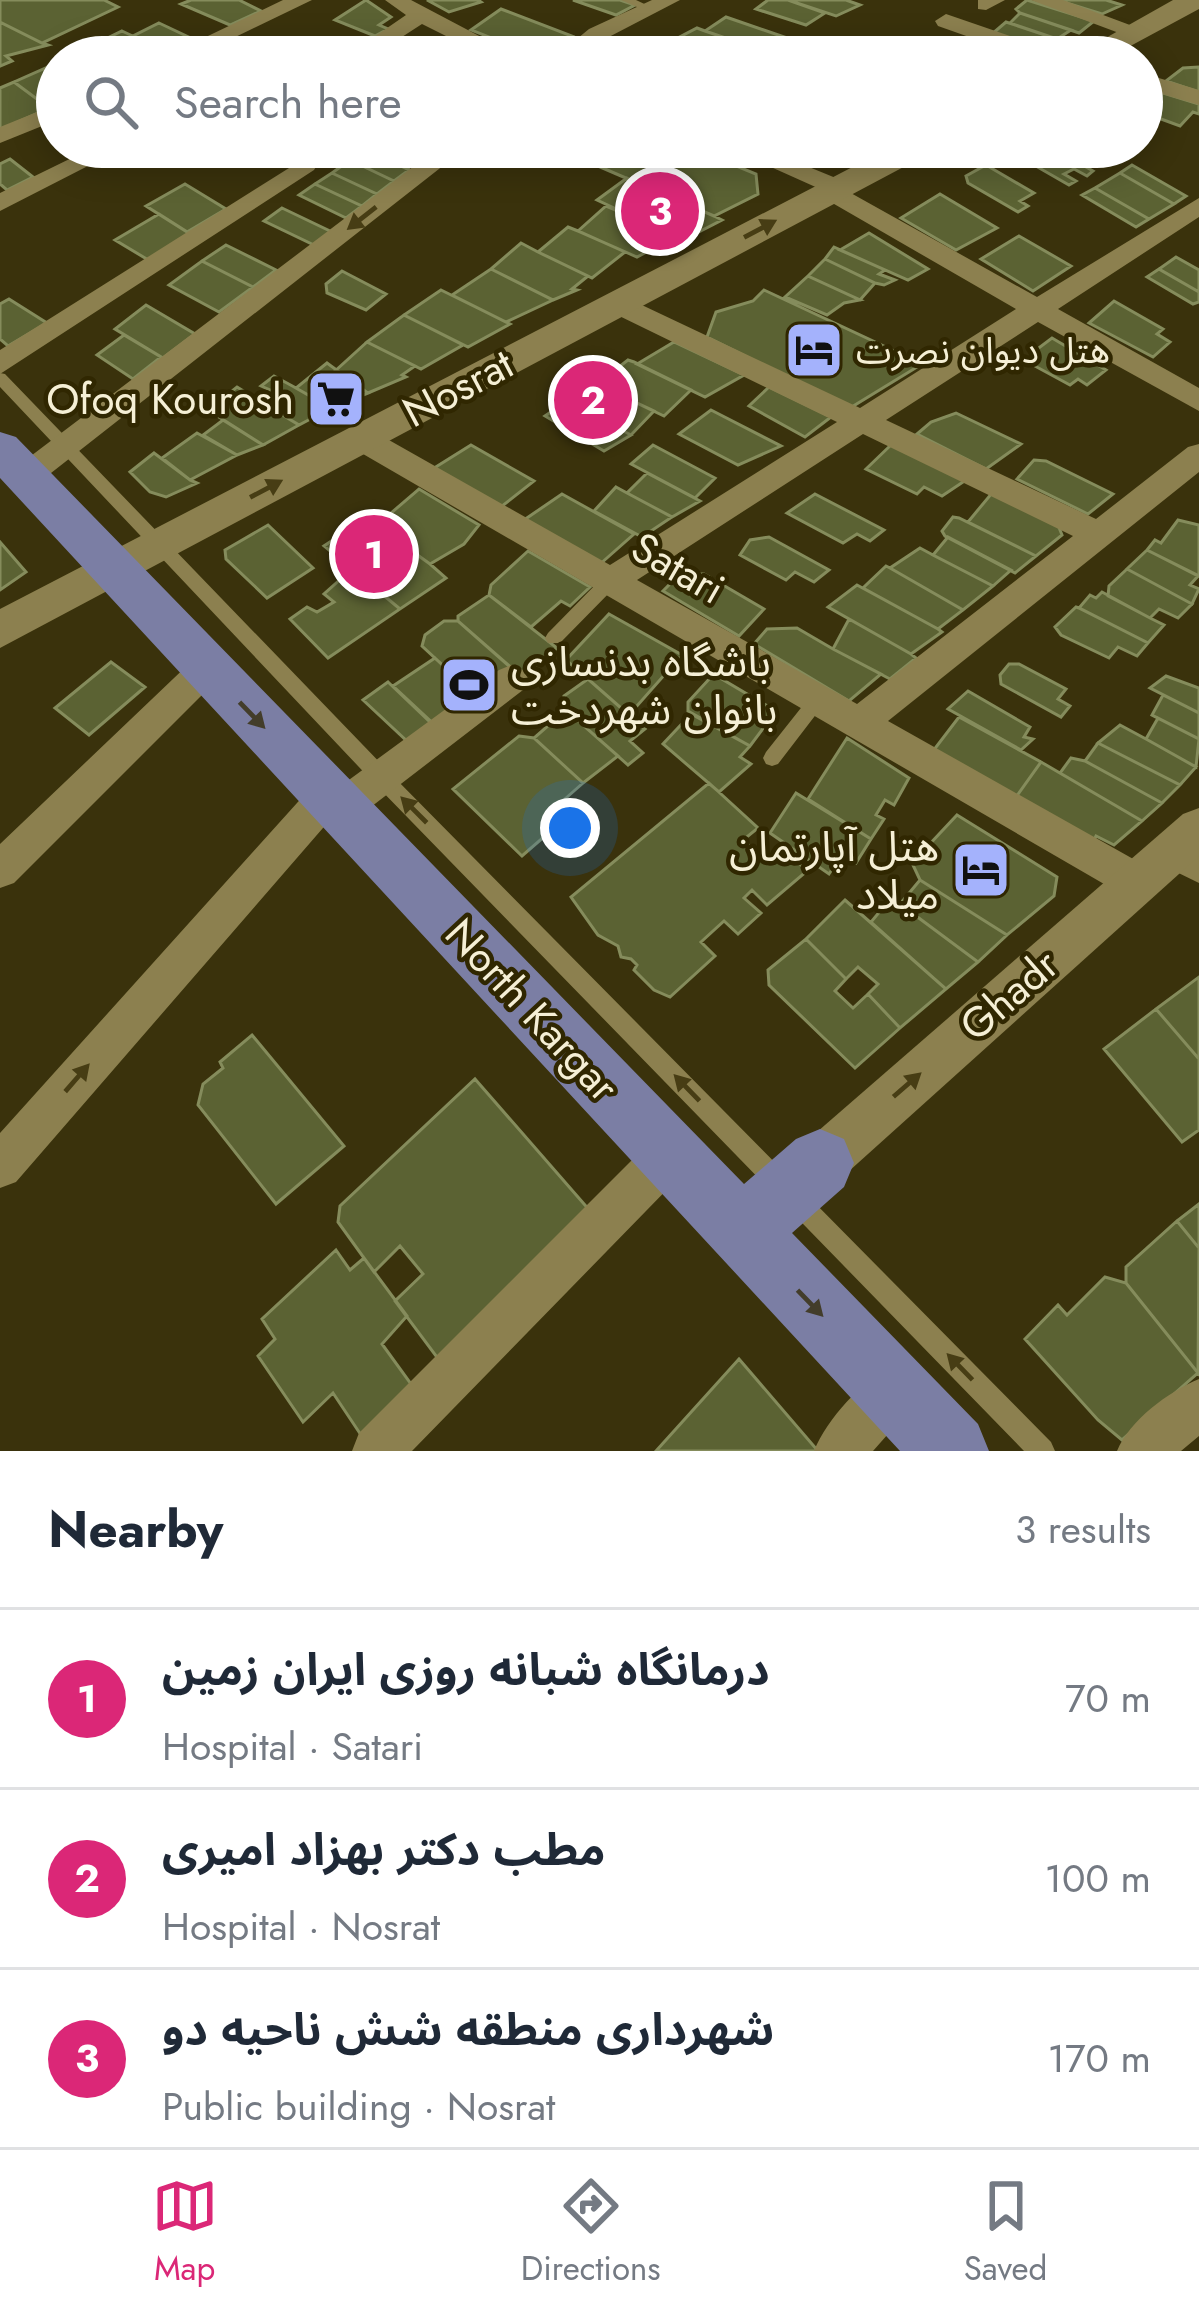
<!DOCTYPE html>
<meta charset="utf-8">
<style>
body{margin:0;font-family:Jost,"Noto Sans Arabic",sans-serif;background:#f6f6f7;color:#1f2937}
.you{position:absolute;left:570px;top:828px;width:42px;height:42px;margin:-30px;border:9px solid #fff;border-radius:50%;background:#1a73e8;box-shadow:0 0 0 18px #1a73e833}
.badge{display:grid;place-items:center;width:78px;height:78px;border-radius:50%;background:#db2777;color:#fff;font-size:39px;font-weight:700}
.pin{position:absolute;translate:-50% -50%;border:6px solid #fff;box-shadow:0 3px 12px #0006}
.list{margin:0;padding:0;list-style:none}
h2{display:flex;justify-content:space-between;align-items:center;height:156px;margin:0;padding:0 48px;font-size:51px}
h2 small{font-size:39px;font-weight:400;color:#747a83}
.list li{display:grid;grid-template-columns:78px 1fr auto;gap:36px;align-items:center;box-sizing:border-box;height:180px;padding:0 48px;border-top:3px solid #e0e1e3}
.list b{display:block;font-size:45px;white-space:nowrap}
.list p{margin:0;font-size:39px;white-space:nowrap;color:#747a83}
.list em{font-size:39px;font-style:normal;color:#747a83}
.icon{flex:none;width:66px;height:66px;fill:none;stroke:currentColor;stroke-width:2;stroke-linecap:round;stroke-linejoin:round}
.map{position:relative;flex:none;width:1199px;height:1451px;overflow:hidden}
.search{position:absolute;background:#fff;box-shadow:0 6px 30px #0003;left:36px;right:36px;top:36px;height:132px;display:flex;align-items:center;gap:30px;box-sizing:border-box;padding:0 42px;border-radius:66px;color:#747a83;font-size:45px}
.sheet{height:696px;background:#fff}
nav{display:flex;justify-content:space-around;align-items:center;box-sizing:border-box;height:168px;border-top:3px solid #e0e1e3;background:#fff;font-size:33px;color:#747a83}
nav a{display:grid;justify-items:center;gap:6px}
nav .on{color:#db2777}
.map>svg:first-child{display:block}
.building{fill:#5b6233;stroke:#858c5c;stroke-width:3}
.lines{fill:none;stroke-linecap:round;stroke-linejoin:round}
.service{fill:#8c804f;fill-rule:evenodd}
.minor{fill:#8c804f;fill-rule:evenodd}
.tertiary{fill:#8c804f;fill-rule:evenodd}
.secondary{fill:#8c804f;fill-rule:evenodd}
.primary{fill:#7b7ea4;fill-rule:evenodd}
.oneway{fill:#473d14}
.oneway2{fill:#433d2a}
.labels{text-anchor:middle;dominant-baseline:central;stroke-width:9;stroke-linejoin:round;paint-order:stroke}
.far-poi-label{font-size:36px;fill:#f5efd5;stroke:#302701;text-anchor:start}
.street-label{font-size:42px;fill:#f5efd5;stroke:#302701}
.poi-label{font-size:42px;fill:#f5efd5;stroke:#302701;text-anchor:end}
</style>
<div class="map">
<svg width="1199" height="1451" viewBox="0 0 1199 1451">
<rect width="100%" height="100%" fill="#3a320c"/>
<path class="building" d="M0 0H104L118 7 42 43 0 22Z
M191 0H239L261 11 230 25 181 4Z
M366 0 391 17 379 25 388 29 375 36 335 20Z
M427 0H478L481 2 449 12Z
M573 0H620L635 5 616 15Z
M768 0H788L825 13 806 25 756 9Z
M788 0H846L860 5 836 16Z
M1027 0 1094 21 1079 33 1020 13 1016 9Z
M1057 0H1106L1122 5 1102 14Z
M501 9 572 36 539 57 471 30Z
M1020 13 1071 30 1057 39 1010 23Z
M726 17 793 40 767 52 705 31Z
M0 22 42 43 48 45 6 56 12 61 0 66Z
M1006 22 1057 39 1037 49 992 34Z
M159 23 199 42 171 54 133 36Z
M697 28 705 31 767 52 758 57H718L672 41Z
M122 31 171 54 98 57 83 50Z
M672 41 718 57H653Z
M432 42 454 57H402L416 47Z
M807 42 851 57H795Z
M953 42 997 57H956L939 51Z
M48 67 57 72V104L49 108 14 82Z
M1199 67V92L1166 81 1183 68Z
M14 82 49 108 0 130V88Z
M1160 92 1199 104V114L1193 112 1180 126 1142 112Z
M372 147H439L408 168 372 152Z
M600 147H690L756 174 758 194 714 216 584 160Z
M781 147H842L821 162Z
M1027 147H1051L1093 171 1087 176 1074 169 1064 174 1076 181 1069 185 1020 157V151Z
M361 152H372L409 170 394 181 350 160Z
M10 159 33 177 7 190 0 184V164Z
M350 160 394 181 377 194 332 173Z
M986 165 1034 193 1020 201 1028 206 1018 212 968 183 966 176Z
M1132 165 1186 196 1174 204 1120 173Z
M332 173 377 194 362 206 315 184Z
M1120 173 1174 204 1149 219 1095 188Z
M627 178 714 216 722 220 683 240 597 200Z
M185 184 226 209 187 232 146 206Z
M315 184 362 206 346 218 299 195Z
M1095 188 1149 219 1136 227 1082 195Z
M940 194 997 228 956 250 901 218Z
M606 206 677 236 637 257 578 231Z
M282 208 332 232 314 245 264 221Z
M159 214 192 235 150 261 115 240Z
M568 227 578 231 625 252 592 278 538 252Z
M869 233 928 269 908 280 840 250Z
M1019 236 1071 266 1033 291 981 259Z
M521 243 538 252 588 276 572 289 577 290 553 300 491 269Z
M226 245 276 270 253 287 202 261Z
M834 247 885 270 879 274 895 280 884 285 875 283 825 259Z
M1176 257 1199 270V292L1159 269Z
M825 259 875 283 860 300 808 276Z
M202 261 253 287 219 312 169 285Z
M491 269 553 300 506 322 452 295Z
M1159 269 1199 292V302L1193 304 1147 277Z
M342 271 386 294 366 310 327 293 326 284Z
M808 276 860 300 844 303 827 315 785 297Z
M441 290 506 322 510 324 468 347 404 315Z
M764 290 922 364 850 408 707 337 716 312 753 301Z
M9 299 47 323 8 346 0 339V304Z
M1114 301 1163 329 1157 334 1170 342 1153 357 1089 323Z
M146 305 195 334 163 358 115 329Z
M404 315 463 345 421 369 367 342Z
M124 335 161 357 133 379 97 355Z
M1052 338 1106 370 1087 385 1078 379 1070 385 1033 365 1039 359 1032 353Z
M367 342 415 366 402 375 406 377 368 393 334 372Z
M674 342 744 375 705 397 637 364Z
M628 360 634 362 691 390 664 416 603 387 606 377Z
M327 363 368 393 331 408 296 388Z
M274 376 296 388 331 408 299 425 258 400 270 390 261 386Z
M590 385 603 387 654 411 631 435 567 401Z
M237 387 258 400 299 425 263 445 208 410Z
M769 387 831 417 805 437 749 406Z
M567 401 631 435 604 451 545 416Z
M711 410 781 446 738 465 679 434Z
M956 413 1021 444 986 469 917 434 931 422Z
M223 420 263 445 237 455 203 435Z
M197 433 237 455 190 480 162 458Z
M892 444 966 480 942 496 924 487 917 494 866 469Z
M471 445 534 481 497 510 431 470Z
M653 445 715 478 695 498 631 464Z
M154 453 190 480 197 483 166 497 150 492 130 472Z
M1034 460 1046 461 1113 494 1088 514 1017 479Z
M647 473 700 501 672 517 627 493Z
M616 487 627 493 672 517 642 537 594 511Z
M419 489 479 525 464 544 430 564 376 526Z
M992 493 1058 525 1062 535 1036 556 968 522Z
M562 494 634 534 599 565 524 520Z
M815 494 884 530 870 541 857 534 843 543 787 513Z
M953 517 959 518 1036 556 1015 573 945 536 942 531Z
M366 518 430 564 446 578 400 609 324 546Z
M1178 520 1199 525V576L1147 550 1155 540 1161 543Z
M268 525 313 568 267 598 226 559 225 550Z
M769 537 829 570 814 582 795 572 786 580 740 555 750 540Z
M948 537 1011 570 993 586 933 555Z
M0 542 26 572 0 590Z
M920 548 933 555 993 586 963 610 890 568Z
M1147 550 1198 576 1190 585 1199 589 1192 604 1127 569Z
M528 551 590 587 570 606 561 601 531 627 489 595 491 585Z
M886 566 890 568 963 610 938 629 863 588Z
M352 569 400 609 328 658 290 619 307 607 317 612 334 602 324 594Z
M1127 569 1192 604 1178 618 1159 609 1150 618 1108 596 1109 586Z
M680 574H704L764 609 739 636 663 591Z
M857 585 938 629 942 632 911 654 828 607Z
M1102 592 1150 618 1164 625 1148 643 1079 608 1090 595 1096 598Z
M489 595 557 648 525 674 514 666 511 668 458 621V616Z
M1076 607 1079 608 1148 643 1137 656 1118 647 1109 658 1061 635 1055 627Z
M609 614 682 655 629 715 566 660Z
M849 619 911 654 916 658 890 679 833 649Z
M444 621H458L514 670 477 697 422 646 425 635Z
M797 628 833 649 881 674 849 701 754 644 767 629Z
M435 658 477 697 437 727 393 686Z
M111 662 145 687 89 735 55 708Z
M1009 664H1019L1066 689 1058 699 1070 706 1061 717 1001 684 1000 675Z
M1166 676 1199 688V713L1150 688Z
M711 677 720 678 776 711 750 746 688 711V702Z
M588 679 645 729 630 741 643 753 628 765 566 710 564 696Z
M388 682 432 724 408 742 363 700Z
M968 691 1030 727 1024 737 1033 739 1021 750 948 709Z
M1163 695 1199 713V739L1152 715Z
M566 710 618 756 583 783 534 738Z
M691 714 750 746 740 757 751 764 719 792 663 744Z
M959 717 1041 762 1016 797 933 751Z
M1158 718 1199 739 1196 767 1146 739Z
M1120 725 1146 739 1196 767 1180 785 1098 743Z
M519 736 534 738 583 783 566 798 576 809 522 856 453 789Z
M847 738 909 778 894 805 885 800 876 815 884 819 871 839 808 799Z
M1098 743 1180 785 1162 803 1085 761Z
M1071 758 1085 761 1162 803 1142 821 1060 773Z
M1041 762 1142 821 1114 845 1096 836 1093 842 1016 797Z
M709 783 758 828 743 840 767 862 783 848 807 871 767 905 752 890 744 898 761 913 738 934 724 921 701 942 715 956 670 997 654 990 634 970 637 965 631 959 621 957 618 946 598 935 571 897Z
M796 793 871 839 856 863 841 856 829 874 770 833Z
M957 815 1057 877 1054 896 1007 935 920 880 912 863Z
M920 880 1007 935 978 962 900 904Z
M891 898 900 904 978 962 946 989 871 922Z
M845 900 946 989 900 1028 868 994 878 984 858 967 846 979 806 939Z
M806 939 846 979 835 991 853 1008 868 994 900 1028 855 1068 769 985 768 970Z
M1199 977V1059L1156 1009Z
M1156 1009 1199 1059V1130L1182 1142 1104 1049Z
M252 1035 344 1146 276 1204 198 1105 203 1084 223 1068 220 1062Z
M475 1079 591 1212 442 1364 395 1301 423 1274 400 1246 374 1272 338 1222 340 1206Z
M1199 1204V1248L1177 1221Z
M1177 1221 1199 1248 1198 1373 1126 1283V1267Z
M336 1250 350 1270 364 1258 407 1316 382 1344 414 1388 363 1438 333 1393 303 1422 258 1356 275 1339 262 1319Z
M1105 1277 1126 1283 1198 1373 1122 1440 1098 1420 1025 1339 1058 1305 1067 1315Z
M739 1359 818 1451H656Z"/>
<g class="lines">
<path class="service" d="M621 0H636L655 9 646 11Z
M0 373 5 374 389 772 1051 1442 1055 1451H1024L375 784 0 387Z
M610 574 618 581 616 586 560 643H548L545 638 548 633 604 576Z
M818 692 824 694 827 699 824 704 778 764 772 766 766 764 763 758 766 752 812 694Z"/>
<path class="minor" d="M283 0H312L194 57H164Z
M385 0H411L519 57H488L422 24 371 57H345L406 15Z
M652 0H680L605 39 580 57H555L589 29Z
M978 0H1005L986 10 978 9Z
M1031 0H1063L1146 31 1135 38 1127 36Z
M946 14 1056 52 1059 57H1026L938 26 935 21Z
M909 37 954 52 957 57C936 57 914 59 898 44Z
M1142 73 1199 90V105L1142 88Z
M57 104V120L0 143V127Z
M94 147H125L0 211V193Z
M439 147H467L37 484H15L10 476 15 468Z
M726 147H760L848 183 849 192 1037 297 1199 198V217L1058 309 1199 388V411L1038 322 886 420 1096 519 1188 447 1199 444V472L888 721 1151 869 1157 882 1151 895 1137 900 1123 895 351 447 347 439 351 431H373L610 565 837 422 607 310 603 304 607 298H627L860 408 1016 309 822 197 820 189ZM863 434 1073 536 857 704 637 580Z
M305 158 317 165 314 170 0 374V350Z
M207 654 219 658 224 668 219 678 14 883 0 888V844L195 658Z
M511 665 523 670 529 680 523 690 354 820 341 825 329 821 16 1182 0 1188V1133L315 783 328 778 342 785 499 670Z
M1172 833 1199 845V883L1158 863 1153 851 1158 839Z
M669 1133 685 1139 691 1155 685 1171 412 1451H352L359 1433 653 1139Z
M894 1366 911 1374 919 1391 911 1408 873 1451H814C827 1419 862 1380 894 1366Z
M1199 1379V1436L1181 1451H1117C1130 1420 1168 1392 1199 1379Z"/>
<path class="tertiary" d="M1199 808V856L838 1181 820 1189 802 1181 794 1163 802 1145 1183 814Z"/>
<path class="secondary" d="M1173 0H1199V9L1110 57H1072Z
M891 147H932L928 154 0 648V609Z"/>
<path class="primary" d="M0 432 16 437 744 1184 796 1139 820 1129 844 1139 854 1163 844 1187 792 1233 978 1424 989 1451H900L0 478Z"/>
</g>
<defs><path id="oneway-solid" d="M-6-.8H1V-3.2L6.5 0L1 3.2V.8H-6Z" transform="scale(3)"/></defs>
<g class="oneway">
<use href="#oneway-solid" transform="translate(362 218) rotate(142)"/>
<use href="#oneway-solid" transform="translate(760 229) rotate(-28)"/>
<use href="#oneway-solid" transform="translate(266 489) rotate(-28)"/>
<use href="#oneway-solid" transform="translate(414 810) rotate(-135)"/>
<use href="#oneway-solid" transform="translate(77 1078) rotate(-49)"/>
<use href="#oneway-solid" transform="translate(907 1085) rotate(-41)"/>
<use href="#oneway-solid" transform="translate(687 1088) rotate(-134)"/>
<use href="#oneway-solid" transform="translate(960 1367) rotate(-134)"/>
</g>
<g class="oneway2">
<use href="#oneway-solid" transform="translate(252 715) rotate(46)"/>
<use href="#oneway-solid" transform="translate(810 1303) rotate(46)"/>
</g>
<defs>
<g id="hotel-square" transform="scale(3)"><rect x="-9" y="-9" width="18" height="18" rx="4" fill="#a4b2fc" stroke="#302701"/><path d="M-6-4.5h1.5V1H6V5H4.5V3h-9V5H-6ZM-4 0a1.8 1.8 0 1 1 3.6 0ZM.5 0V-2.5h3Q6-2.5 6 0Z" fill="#111"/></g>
<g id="supermarket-square" transform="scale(3)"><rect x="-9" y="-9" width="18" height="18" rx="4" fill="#a4b2fc" stroke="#302701"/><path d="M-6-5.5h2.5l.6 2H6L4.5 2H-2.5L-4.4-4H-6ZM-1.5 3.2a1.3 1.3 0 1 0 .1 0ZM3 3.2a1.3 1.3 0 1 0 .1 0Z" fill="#111"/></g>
<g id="stadium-square" transform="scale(3)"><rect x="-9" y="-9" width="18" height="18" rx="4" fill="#a4b2fc" stroke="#302701"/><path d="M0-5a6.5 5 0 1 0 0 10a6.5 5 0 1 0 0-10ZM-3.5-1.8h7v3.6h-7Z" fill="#111"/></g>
</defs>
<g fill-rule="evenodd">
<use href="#hotel-square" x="814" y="350"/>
<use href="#supermarket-square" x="336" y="399"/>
<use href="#stadium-square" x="469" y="685"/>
<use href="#hotel-square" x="981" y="870"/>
</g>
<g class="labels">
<g class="far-poi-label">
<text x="856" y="350">هتل دیوان نصرت</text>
</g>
<g class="street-label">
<text transform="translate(458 388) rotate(-28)">Nosrat</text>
<text transform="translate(678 568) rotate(30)">Satari</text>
<text transform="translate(1009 995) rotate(-41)">Ghadr</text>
<text transform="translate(532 1010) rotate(47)">North Kargar</text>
</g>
<g class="poi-label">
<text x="294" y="399">Ofoq Kourosh</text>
<text x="511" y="661" text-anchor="start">باشگاه بدنسازی<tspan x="511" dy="48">بانوان شهردخت</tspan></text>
<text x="939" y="846">هتل آپارتمان<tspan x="939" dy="48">میلاد</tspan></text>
</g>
</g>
</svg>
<div class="you"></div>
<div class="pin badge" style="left:374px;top:554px">1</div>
<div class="pin badge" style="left:593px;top:400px">2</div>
<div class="pin badge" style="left:660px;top:211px">3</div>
<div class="search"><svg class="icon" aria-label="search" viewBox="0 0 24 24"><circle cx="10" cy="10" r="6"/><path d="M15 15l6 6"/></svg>Search here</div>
</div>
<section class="sheet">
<h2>Nearby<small>3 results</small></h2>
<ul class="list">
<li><span class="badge">1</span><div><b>درمانگاه شبانه روزی ایران زمین</b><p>Hospital · Satari</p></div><em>70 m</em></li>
<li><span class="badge">2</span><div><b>مطب دکتر بهزاد امیری</b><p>Hospital · Nosrat</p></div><em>100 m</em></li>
<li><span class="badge">3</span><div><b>شهرداری منطقه شش ناحیه دو</b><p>Public building · Nosrat</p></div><em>170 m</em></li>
</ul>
</section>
<nav>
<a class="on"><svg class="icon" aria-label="map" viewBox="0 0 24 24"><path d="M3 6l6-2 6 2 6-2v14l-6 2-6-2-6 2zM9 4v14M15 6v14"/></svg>Map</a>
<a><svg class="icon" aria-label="directions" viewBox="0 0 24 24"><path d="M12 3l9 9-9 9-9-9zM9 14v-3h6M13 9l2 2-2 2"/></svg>Directions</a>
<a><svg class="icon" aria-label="saved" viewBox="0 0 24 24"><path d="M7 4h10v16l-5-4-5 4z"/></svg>Saved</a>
</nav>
